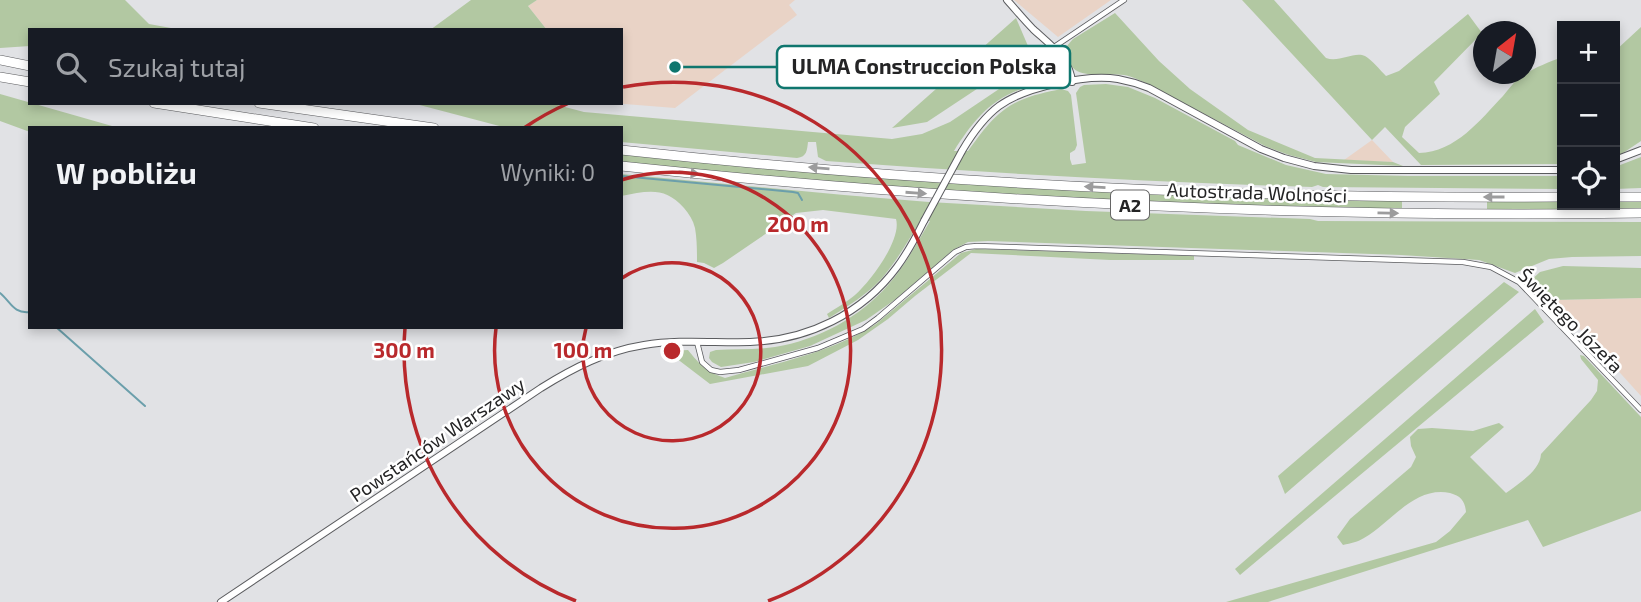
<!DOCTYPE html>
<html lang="pl">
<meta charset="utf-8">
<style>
body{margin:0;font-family:"Exo 2",sans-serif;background:#242831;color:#f1f3f6}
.controls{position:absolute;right:21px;top:21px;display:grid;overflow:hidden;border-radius:0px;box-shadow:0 4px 10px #0003}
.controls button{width:63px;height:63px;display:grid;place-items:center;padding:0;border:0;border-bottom:2px solid #363941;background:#171b24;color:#f1f3f6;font:35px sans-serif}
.compass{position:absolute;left:1473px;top:21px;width:63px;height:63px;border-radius:50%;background:#171b24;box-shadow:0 4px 10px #0003;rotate:31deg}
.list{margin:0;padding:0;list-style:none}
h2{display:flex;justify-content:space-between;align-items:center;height:91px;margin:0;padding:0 28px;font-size:30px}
h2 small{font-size:23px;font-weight:400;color:#9ea1a6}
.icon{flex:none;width:38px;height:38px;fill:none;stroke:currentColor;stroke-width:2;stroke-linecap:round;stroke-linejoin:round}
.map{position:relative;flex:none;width:1641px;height:602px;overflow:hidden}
.search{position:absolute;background:#171b24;box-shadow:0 4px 10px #0003;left:28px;top:28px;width:595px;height:77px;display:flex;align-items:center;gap:18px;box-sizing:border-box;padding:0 24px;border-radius:0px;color:#9ea1a6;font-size:26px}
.panel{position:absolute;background:#171b24;box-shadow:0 4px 10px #0003;left:28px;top:126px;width:595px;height:203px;border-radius:0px}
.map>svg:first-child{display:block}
.industrial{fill:#e9d3c6}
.green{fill:#b2c8a2}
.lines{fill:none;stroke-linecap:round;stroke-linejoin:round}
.stream{stroke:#6b9fab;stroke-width:2}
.minor-casing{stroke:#5b5c5f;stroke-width:6}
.tertiary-casing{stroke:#5b5c5f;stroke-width:8}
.motorway-casing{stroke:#5b5c5f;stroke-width:10}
.minor{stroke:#fff;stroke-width:4.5}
.tertiary{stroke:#fff;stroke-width:6}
.motorway{stroke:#fff;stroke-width:9}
.tertiary-bridge-casing{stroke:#5b5c5f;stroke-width:8;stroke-linecap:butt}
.tertiary-bridge{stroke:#fff;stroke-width:6}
.oneway{fill:#9c9c9d}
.ring{fill:none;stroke:#b9292c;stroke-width:3.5}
.labels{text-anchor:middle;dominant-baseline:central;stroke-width:5;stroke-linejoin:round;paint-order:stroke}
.shield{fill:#fff;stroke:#666;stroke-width:2}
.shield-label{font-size:18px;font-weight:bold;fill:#242425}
.street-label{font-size:19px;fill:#242425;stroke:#fff}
.centre{fill:#b9292c;stroke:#fff;stroke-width:3.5}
.ring-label{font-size:21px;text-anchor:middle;font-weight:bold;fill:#b9292c;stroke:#fff;stroke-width:5;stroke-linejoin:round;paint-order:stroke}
.leader{fill:none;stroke:#0f766e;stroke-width:2.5}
.callout-dot{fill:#0f766e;stroke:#fff;stroke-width:2.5}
.callout{fill:#fff;stroke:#0f766e;stroke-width:2.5}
.callout-label{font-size:21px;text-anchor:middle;font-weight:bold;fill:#242425}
</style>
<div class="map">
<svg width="1641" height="602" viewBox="0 0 1641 602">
<rect width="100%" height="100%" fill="#e1e2e5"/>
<path class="industrial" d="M537 0H795L789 5 797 15 675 108 612 103H621V30H547L528 6Z
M1014 0H1111L1058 37Z
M1372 140 1393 162 1344 160Z
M1641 298V396L1554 300Z"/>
<path class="green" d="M0 0H125L149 24 182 30H30V46L0 48Z
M471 0H537L528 6 547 30H430Z
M1242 0H1274L1326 58C1339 63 1354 51 1365 56 1372 60 1380 70 1386 76L1399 71 1468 14 1482 33 1434 82 1440 94 1405 127 1402 137 1419 153C1456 152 1480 120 1503 96 1508 90 1512 84 1518 79 1530 69 1547 63 1562 57V164L1421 165 1385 127 1372 140Z
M1115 13 1159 61 1190 89 1248 130 1315 158 1393 162 1403 166 1316 162 1289 155 1265 146 1146 83C1139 80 1131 76 1124 75 1099 71 1067 85 1066 47L1073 39Z
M1016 18 1031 53 927 122 892 128Z
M1641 27V141L1620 155H1615V51Z
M1049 57C1057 61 1062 67 1064 75 1053 85 1036 86 1022 89 990 99 971 124 954 151H968C982 132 996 111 1019 101 1032 95 1047 92 1061 89L1068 91 1071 95 1077 145 1075 150 1070 153V159L1072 165 1086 163 1076 93 1080 87 1084 85 1106 84 1128 87 1155 98 1235 141 1238 145 1286 165 1326 174 1408 176H1562V189L1323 187 1318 185 1312 187C1150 182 988 173 826 161L818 157 816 142H808C807 150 807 157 797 158L621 142V128H507L412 103H550L584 112 892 139 922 134 950 122 1045 58Z
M0 94 119 128H30V132L0 121Z
M621 153 733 164 1399 200 1402 201V208L1374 209 1129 202 842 184 621 163Z
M1641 157V188L1615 189V167Z
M621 174 844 195 929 202 1086 211 1310 219 1318 221 1641 222V256L1572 257 1549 259 1515 273 1479 260 1401 255 988 241 968 242 953 250 896 299 866 320 810 346 754 362 721 367 712 362 709 358 710 352 716 350C735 349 756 350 775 347 818 340 860 317 888 285 905 266 917 243 930 221H920C909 240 897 260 883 277 868 294 848 306 829 318L827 314C836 308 847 302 855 295 871 281 902 239 896 219L823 210 796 213 723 263 714 268 704 263 697 262C697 251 697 239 695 228 693 220 689 214 684 208 665 186 647 191 621 196Z
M1641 200V210H1487V202L1488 201H1562V205H1615V201Z
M976 249 1194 256V260H1110L971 253 915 296 888 319 858 340 808 366 710 384 672 355 669 351 688 350C700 365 707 372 725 378 776 363 831 353 876 324L961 253Z
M1563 266 1641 268V298L1554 300 1530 281 1540 272Z
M1504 282 1519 292 1285 494 1278 476Z
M1535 309 1544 322 1240 575 1235 569Z
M1580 355 1584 356 1641 417V511L1543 547 1528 520 1268 602H1226L1436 542 1450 531 1466 512C1465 501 1461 496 1450 493 1414 486 1392 522 1364 538 1358 542 1351 543 1343 545L1337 537 1350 519 1411 467 1416 457 1411 446 1410 437 1418 429 1432 428 1473 431 1499 423 1504 427 1470 457 1506 493C1519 483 1540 471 1541 454L1591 400 1597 391 1598 380 1581 359Z"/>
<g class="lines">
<path class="stream" d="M621 176 793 192 798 193 802 200
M0 293C11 302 13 314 30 312
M56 327 145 406"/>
<g class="minor-casing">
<path id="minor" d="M1054 47 1124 0
M697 342 702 362 711 370 720 372 739 370 818 348 863 329 878 318 955 252 966 247 977 246 1463 262 1491 267 1519 282 1641 410"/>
</g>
<g class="tertiary-casing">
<path id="tertiary" d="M1007 0C1016 10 1024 20 1033 29 1049 44 1070 58 1072 82
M962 151C972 134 983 118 999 106 1025 87 1086 74 1118 79 1129 81 1139 84 1149 88L1261 149 1284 158 1314 166 1351 170H1562
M1615 160 1641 150
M221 602 541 388C573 368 606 351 644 345 679 339 715 343 750 342 808 340 862 314 897 267 908 252 916 237 924 221"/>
</g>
<g class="motorway-casing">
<path id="motorway" d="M0 60 30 66
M0 77 30 82
M154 103 314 128
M259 103 434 128
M621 150C934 184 1248 199 1562 197
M621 166C960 202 1300 218 1641 213
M1615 197H1641"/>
</g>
<use href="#minor" class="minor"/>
<use href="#tertiary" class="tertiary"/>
<use href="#motorway" class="motorway"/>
<g class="tertiary-bridge-casing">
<path id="tertiary-bridge" d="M924 221 962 151"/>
</g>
<use href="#tertiary-bridge" class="tertiary-bridge"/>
</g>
<defs><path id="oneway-solid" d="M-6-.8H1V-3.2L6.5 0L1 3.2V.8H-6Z" transform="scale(1.75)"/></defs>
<g class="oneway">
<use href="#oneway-solid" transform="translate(819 168) rotate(-175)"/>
<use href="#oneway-solid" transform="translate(689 173) rotate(6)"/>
<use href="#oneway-solid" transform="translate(1095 187) rotate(-177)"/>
<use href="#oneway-solid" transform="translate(916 193) rotate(4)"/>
<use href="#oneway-solid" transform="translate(1494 197) rotate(-180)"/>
<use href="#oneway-solid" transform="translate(1388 213) rotate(1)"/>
</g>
<g class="ring">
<path d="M622 278A89 89 0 1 1 586 328"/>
<path d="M621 180A178 178 0 1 1 496 328"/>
<path d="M576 601A268 268 0 0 1 405 328M524 128A268 268 0 0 1 569 103M623 87A268 268 0 0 1 768 601"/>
</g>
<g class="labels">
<rect class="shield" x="1111" y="190.5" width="38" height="29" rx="5"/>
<g class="shield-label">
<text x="1130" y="205">A2</text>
</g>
<g class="street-label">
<text transform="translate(1257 192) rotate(2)">Autostrada Wolności</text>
<text transform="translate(1571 320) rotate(45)">Świętego Józefa</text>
<text transform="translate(437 439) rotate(-34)">Powstańców Warszawy</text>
</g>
</g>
<circle cx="672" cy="351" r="10" class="centre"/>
<g class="ring-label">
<text x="798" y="232">200 m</text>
<text x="583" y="358">100 m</text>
<text x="404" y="358">300 m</text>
</g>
<path class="leader" d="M675 67L777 67"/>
<circle class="callout-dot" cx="675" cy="67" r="7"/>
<rect class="callout" x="777" y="46" width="293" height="42" rx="7"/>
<g class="callout-label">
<text x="924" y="74">ULMA Construccion Polska</text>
</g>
</svg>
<div class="controls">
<button>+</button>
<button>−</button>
<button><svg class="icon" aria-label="locate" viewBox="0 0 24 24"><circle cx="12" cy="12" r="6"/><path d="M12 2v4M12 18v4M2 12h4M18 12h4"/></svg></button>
</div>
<svg class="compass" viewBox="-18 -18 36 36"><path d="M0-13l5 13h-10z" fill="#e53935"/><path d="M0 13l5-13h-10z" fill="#9ea1a6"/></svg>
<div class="search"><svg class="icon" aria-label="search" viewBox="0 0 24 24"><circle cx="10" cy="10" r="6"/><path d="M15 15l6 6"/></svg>Szukaj tutaj</div>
<section class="panel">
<h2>W pobliżu<small>Wyniki: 0</small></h2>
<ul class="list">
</ul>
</section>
</div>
